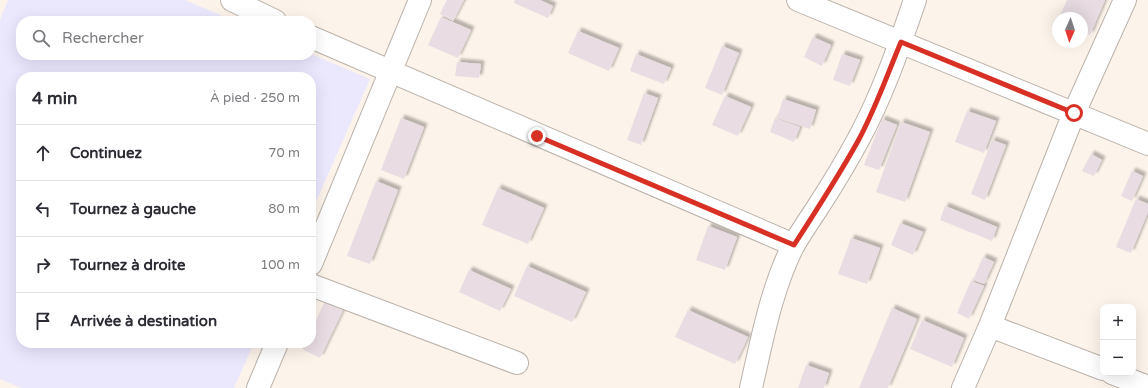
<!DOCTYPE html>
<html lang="fr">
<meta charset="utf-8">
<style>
body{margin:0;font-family:"Varela Round",sans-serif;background:#f7f7f7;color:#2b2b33}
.controls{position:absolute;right:12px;bottom:12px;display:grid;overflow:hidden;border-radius:8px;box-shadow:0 4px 16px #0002}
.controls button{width:36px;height:36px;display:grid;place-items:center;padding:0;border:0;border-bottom:1px solid #e1e1e2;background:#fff;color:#2b2b33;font:20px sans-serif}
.compass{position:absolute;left:1052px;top:12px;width:36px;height:36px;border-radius:50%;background:#fff;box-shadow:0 4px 16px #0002;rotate:183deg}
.stop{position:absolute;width:12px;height:12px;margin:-9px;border:3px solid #d93025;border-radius:50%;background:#fff}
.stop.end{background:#d93025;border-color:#fff;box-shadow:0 1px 4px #0008}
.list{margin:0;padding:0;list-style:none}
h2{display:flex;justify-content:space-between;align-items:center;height:52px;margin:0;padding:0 16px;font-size:17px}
h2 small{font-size:13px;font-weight:400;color:#7c7c81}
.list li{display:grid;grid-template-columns:26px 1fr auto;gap:12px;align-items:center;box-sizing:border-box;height:56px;padding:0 16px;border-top:1px solid #e1e1e2}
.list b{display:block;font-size:15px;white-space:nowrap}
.list em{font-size:13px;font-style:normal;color:#7c7c81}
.icon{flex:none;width:22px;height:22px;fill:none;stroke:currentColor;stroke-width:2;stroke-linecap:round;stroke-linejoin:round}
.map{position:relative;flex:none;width:1148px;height:388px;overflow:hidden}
.search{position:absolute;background:#fff;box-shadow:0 4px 16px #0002;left:16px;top:16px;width:300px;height:44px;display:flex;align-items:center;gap:10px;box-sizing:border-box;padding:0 14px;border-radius:16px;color:#7c7c81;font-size:15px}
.panel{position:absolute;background:#fff;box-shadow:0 4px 16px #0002;left:16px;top:72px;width:300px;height:276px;border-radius:16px}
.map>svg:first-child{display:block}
.commercial{fill:#ebe8fe}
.building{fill:#e9dde3;filter:url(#shadow)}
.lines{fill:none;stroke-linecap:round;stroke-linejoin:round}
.street-casing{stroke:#bab2aa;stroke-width:24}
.street{stroke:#fff;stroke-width:22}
.route{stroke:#d93025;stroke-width:5}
</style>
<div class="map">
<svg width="1148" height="388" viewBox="0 0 1148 388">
<defs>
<filter id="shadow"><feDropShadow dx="3.5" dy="-3.5" stdDeviation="1" flood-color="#0004"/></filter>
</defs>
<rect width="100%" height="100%" fill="#fcf3ea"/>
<path class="commercial" d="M8 0H185L234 21H21V55H311V54L370 79 311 213V77H21V343H254L234 388H22L0 379V20Z"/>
<path class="building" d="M447 0H464L453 21 440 14Z
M515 0H540L553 6 548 18 514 3Z
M1067 0H1105L1090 35 1082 32V18H1059Z
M441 17 471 30 458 58 428 45Z
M578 31 619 48 609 71 568 53Z
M813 37 831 45 822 66 804 57Z
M722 46 739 53 722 95 705 88Z
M636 54 671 68 664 84 630 71Z
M842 54 860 60 850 86 833 80Z
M457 62 481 64 479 78 455 76Z
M644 93 658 98 641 145 627 140Z
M725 96 751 107 738 136 712 125Z
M783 99 816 110 810 129 777 118Z
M967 111 996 121 984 153 955 142Z
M401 118 424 127 404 179 381 170Z
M775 118 800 127 794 142 770 132Z
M882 119 897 125 879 170 864 165Z
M901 122 930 132 905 202 876 192Z
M992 140 1006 145 985 200 971 194Z
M1091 154 1102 160 1094 176 1082 171Z
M1132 171 1143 176 1132 201 1121 196Z
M376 181 398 190 370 264 347 256Z
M498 188 544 208 528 244 482 225Z
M1136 199 1148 204V212L1131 253 1116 247Z
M945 206 997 227 992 241 940 220Z
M900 223 923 232 913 255 891 245Z
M708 226 737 237 725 270 696 260Z
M851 238 880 248 867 284 838 274Z
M983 257 994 262 984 284 973 280Z
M527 266 586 292 572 322 514 296Z
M469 270 511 289 500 311 459 292Z
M971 281 984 286 969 319 957 313Z
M327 297 345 306 320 358 302 349 305 343H311V331Z
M892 308 917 319 888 388H859Z
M688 310 748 337 735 364 675 337Z
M922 320 964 338 952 367 910 349Z
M806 365 829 373 824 388H798Z"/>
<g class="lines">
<g class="street-casing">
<path id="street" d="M232 0 275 21
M798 0 1148 144
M311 37 794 245
M311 264 420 0
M311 285 517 363
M990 326 1103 369
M1112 373 1148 387
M258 388 277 343
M751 388C762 340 771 290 793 246 800 234 808 222 816 210 831 187 845 164 858 140 882 96 899 47 915 0
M963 388 990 326 1074 113 1125 0"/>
</g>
<use href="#street" class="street"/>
</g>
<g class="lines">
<path class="route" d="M537 136 794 245C816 211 838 177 858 141 875 110 887 75 901 42L1074 113"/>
</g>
</svg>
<div class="controls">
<button>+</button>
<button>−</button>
</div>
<svg class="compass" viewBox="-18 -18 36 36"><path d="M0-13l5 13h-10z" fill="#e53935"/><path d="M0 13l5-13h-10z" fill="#7c7c81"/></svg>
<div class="stop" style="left:1074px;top:113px"></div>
<div class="stop end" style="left:537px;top:136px"></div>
<div class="search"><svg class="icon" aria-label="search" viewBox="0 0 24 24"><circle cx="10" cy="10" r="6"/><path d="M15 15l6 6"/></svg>Rechercher</div>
<section class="panel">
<h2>4 min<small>À pied · 250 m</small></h2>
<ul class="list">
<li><svg class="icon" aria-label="ahead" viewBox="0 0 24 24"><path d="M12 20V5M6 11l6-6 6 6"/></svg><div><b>Continuez</b></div><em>70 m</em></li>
<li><svg class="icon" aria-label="left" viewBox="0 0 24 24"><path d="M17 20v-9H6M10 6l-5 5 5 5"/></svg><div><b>Tournez à gauche</b></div><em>80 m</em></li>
<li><svg class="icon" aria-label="right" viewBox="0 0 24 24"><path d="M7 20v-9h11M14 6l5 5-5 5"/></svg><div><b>Tournez à droite</b></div><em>100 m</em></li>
<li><svg class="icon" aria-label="arrive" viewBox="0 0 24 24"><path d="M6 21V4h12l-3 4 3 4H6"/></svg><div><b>Arrivée à destination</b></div></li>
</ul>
</section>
</div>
